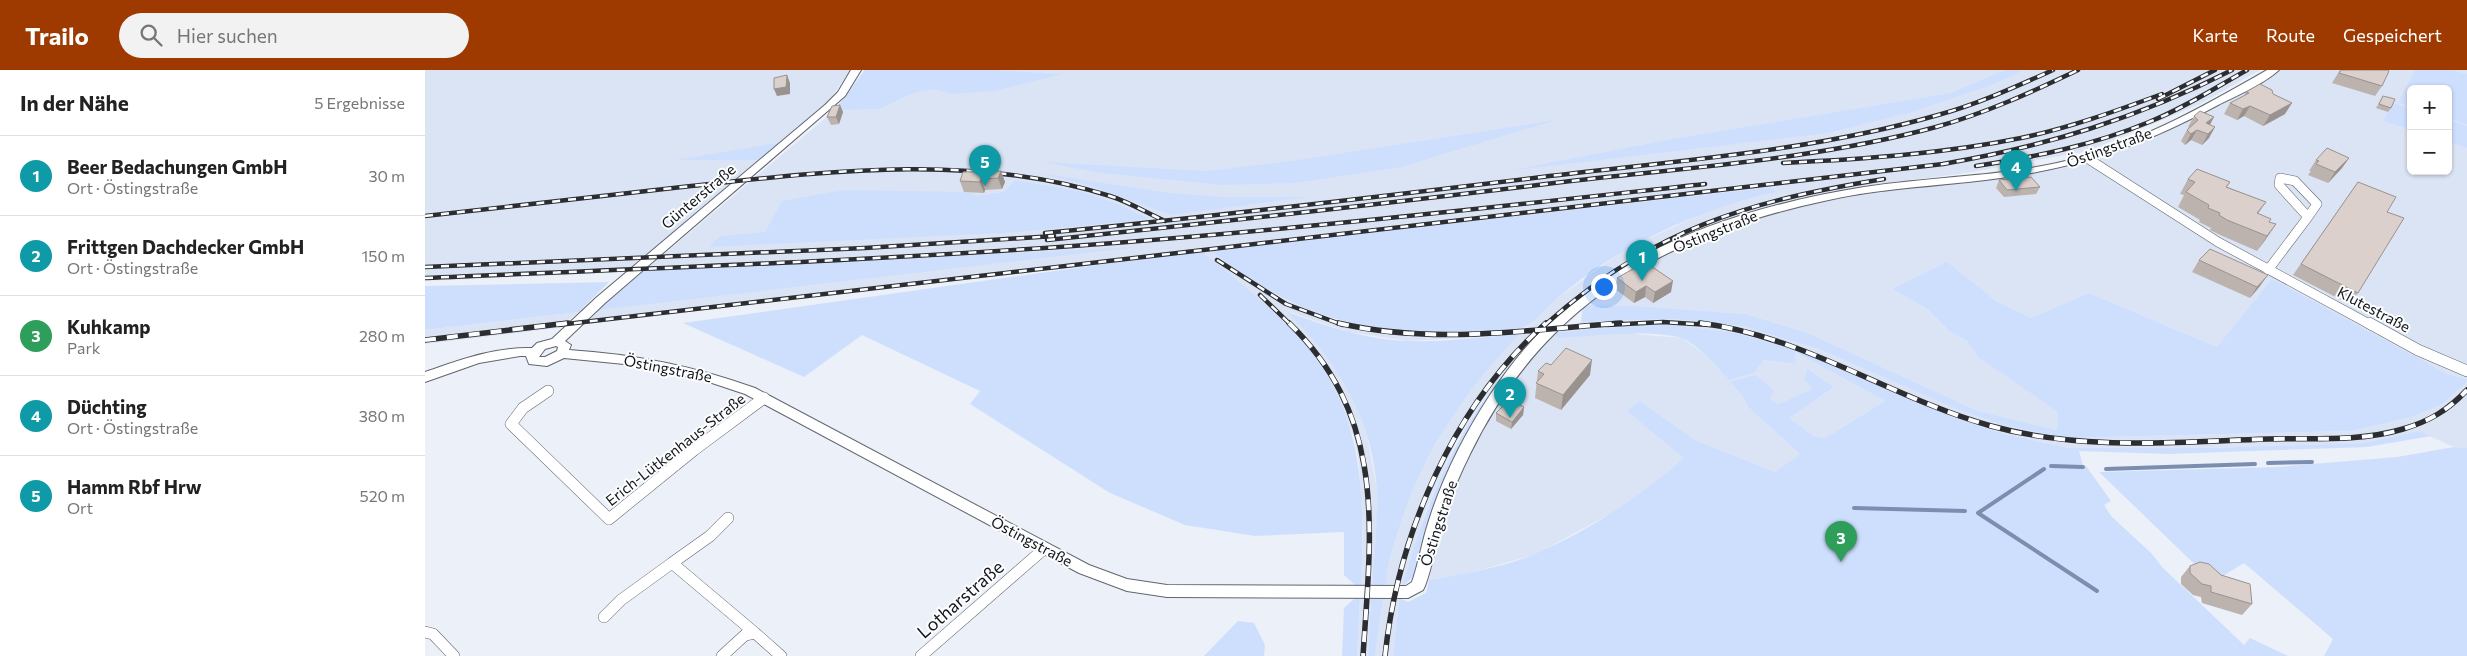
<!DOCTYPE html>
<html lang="de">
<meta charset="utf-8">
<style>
body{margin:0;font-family:Commissioner,sans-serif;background:#f2f2f2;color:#222}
.controls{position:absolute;right:15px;top:15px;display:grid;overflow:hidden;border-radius:8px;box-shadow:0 1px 4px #0004}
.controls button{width:45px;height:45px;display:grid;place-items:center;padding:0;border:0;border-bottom:1px solid #e0e0e0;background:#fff;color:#222;font:25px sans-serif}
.you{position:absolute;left:1178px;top:216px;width:18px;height:18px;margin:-12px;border:4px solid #fff;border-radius:50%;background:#1a73e8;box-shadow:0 0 0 8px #1a73e833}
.badge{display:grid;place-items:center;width:32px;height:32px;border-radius:50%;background:#9e3a00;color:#fff;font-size:16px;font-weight:700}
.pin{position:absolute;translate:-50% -41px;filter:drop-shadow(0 1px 2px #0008)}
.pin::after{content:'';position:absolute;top:26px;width:18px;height:15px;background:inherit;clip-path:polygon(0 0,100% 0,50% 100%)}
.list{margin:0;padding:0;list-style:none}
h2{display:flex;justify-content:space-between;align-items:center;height:65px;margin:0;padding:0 20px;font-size:21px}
h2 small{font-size:16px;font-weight:400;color:#767676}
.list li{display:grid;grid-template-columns:32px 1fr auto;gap:15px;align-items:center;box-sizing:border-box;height:80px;padding:0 20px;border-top:1px solid #e0e0e0}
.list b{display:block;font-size:19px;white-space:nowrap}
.list p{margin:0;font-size:16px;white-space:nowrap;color:#767676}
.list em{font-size:16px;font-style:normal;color:#767676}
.icon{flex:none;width:28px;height:28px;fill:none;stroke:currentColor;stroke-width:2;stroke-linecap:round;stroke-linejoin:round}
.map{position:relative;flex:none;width:2042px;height:586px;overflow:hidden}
header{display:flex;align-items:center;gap:30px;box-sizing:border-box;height:70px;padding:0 25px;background:#9e3a00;color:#fff}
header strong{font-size:24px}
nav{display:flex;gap:28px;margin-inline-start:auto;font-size:18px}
.search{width:350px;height:45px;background:#f2f2f2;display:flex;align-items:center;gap:12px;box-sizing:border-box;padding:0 18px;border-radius:28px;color:#767676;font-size:19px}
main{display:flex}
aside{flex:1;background:#fff}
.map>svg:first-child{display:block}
.built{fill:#dbe4f4;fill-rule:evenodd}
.green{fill:#cedffe}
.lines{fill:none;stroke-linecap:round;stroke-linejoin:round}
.stream{stroke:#7b8eb0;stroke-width:4}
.minor-far1-casing{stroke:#61656d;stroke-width:10}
.minor-casing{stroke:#61656d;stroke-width:12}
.tertiary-casing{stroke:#61656d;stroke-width:2}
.minor-far1{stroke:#fff;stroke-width:9}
.minor{stroke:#fff;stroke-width:11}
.tertiary{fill:#fff;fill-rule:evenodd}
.rail-far1-casing{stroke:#2b2d31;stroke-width:4.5}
.rail-casing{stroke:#2b2d31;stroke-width:5.5}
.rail-far1{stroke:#fcfdff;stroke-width:2.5;stroke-dasharray:8;stroke-linecap:butt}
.rail{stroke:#fcfdff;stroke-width:4;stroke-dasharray:11;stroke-linecap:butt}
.wall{fill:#bcb3af}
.shaded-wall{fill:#99928f}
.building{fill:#dbd0cc;stroke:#99928f}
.labels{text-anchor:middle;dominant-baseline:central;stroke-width:4;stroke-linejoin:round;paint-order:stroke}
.street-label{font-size:15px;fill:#131518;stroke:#fcfdff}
.near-street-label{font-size:18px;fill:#131518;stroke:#fcfdff}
</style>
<header>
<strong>Trailo</strong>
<div class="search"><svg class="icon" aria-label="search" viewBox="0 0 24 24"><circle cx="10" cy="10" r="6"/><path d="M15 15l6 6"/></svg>Hier suchen</div>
<nav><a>Karte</a><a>Route</a><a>Gespeichert</a></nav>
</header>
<main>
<aside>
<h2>In der Nähe<small>5 Ergebnisse</small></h2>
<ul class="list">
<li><span class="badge" style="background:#0f9aa8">1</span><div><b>Beer Bedachungen GmbH</b><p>Ort · Östingstraße</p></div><em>30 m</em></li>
<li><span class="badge" style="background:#0f9aa8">2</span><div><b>Frittgen Dachdecker GmbH</b><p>Ort · Östingstraße</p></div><em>150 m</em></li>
<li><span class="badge" style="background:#2e9e5b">3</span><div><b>Kuhkamp</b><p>Park</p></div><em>280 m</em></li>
<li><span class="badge" style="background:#0f9aa8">4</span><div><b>Düchting</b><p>Ort · Östingstraße</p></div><em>380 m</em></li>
<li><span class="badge" style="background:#0f9aa8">5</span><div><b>Hamm Rbf Hrw</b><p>Ort</p></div><em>520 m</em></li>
</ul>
</aside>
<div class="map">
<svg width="2042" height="586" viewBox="0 0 2042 586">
<rect width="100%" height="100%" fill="#ebf0f9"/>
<path class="built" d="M0 0H425L404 31 200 202 0 211Z
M440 0H1835L1775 34 1663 81 1541 103 1436 116 1368 130 1279 156 1214 187 1174 211 1127 251 1076 306 1060 327 1031 372 1019 399 1001 440 977 517 961 516V499L977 447 994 404 1030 340 1071 288 1094 265 982 271 924 262 864 242 883 261 914 303 929 329 942 366 952 419V454L947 516H936L938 464 934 393 929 367 905 311 875 269 859 252 778 182 161 254 173 240 410 40ZM1346 117 1350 122 1288 139 1220 170 1191 186 1127 232 1095 264 1093 258 1018 262 974 261 907 249 854 227 787 181Z
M1849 0H2042V309L2022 304 1792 277 1664 223 1606 248 1571 231 1522 193 1467 219 1501 238 1524 261 1542 271 1554 288 1634 342 1632 360 1553 341 1383 263 1321 244 1215 236 1158 235 1220 192 1328 144 1438 122 1560 107 1672 86 1754 52ZM1986 19H2023V101H1986Z
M154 242 132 258 0 274V260Z
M1249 249 1316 256 1394 279 1531 339 1578 355 1641 368 1927 361 1987 347 2018 334 2042 312V378L2029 377 1993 361 1938 373 1780 378H1645L1579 364 1528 347 1388 285 1312 263 1250 255H1217L1209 264 1257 268 1290 292 1304 310 1329 303 1339 290 1371 294 1370 282 1460 331 1400 368 1388 366 1365 348 1409 317 1382 298 1379 309 1389 319 1353 334 1305 312 1319 328 1323 337 1375 384 1350 402 1270 370 1215 331 1203 341 1260 388 1241 404 1196 438 1111 484 1045 503 1004 510 1007 480 1047 366 1126 263 1156 252Z
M935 528H946L943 586H932Z
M958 528H974L968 586H950Z"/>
<path class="green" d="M440 0H568L638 4 570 21 527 24 509 19 488 23 454 39 410 40Z
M1580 0H1599L1569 14 1487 42 1403 63 1082 101 1242 70 1526 23Z
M1990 0H2027L2042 4V54L2023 48V19H1986V37L1973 33Z
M1968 33 1986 39V60L1958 51Z
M1131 50 976 97 871 113 796 115 676 103 617 92 782 101 866 91Z
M2023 50 2042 56V78L2023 72Z
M357 72 333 90H251Z
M613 103 745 123 800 127H883L746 145 663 115Z
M590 110 653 121 688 132 725 149 596 162 284 177 295 166 340 162 357 131 418 120 543 122 551 126 579 122Z
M1346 117 1351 122C1282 138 1215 166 1158 208 1146 217 1134 226 1123 237 1116 243 1108 253 1100 257 1093 261 1058 261 1048 261 939 266 873 248 786 181Z
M713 177 173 240 219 201Z
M778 182C811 210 846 236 875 268 940 342 940 424 936 516H931L919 505V462L830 466 760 455 685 423 545 334 555 321 437 265 379 307 258 253 708 190Z
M1522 192 1571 231 1606 248 1664 223 1792 277 1847 209 2022 304 2042 309V312L2018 334 1987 347 1927 361 1641 368 1578 355 1531 339 1394 279 1316 256 1249 249 1156 252 1158 235 1215 236 1321 244 1383 263 1553 341 1632 360 1633 342 1554 288 1542 271 1524 261 1501 238 1467 219Z
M184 212 154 242 0 260V216Z
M862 242C901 256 943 270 984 271 1021 272 1058 267 1095 264 1040 320 996 385 973 461 967 480 961 497 961 516H947C949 485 953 453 952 421 948 350 912 290 862 242Z
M1217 255H1250L1312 263 1388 285 1528 347 1579 364 1645 378H1780L1938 373 1993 361 2006 366 1942 377 1744 384 1654 381 1658 396H1661L1686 431 1679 435 1686 446 1726 483 1738 498 1819 575 1825 568 1863 586H968L974 528 983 532 1001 523 1004 510C1039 504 1080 497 1112 483 1166 459 1215 427 1259 388L1202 341 1215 331 1270 370 1350 402 1375 384 1323 337 1319 328 1305 312 1331 305 1349 321 1345 329 1353 334 1388 319 1379 309 1382 298 1409 317 1365 348 1388 366 1400 368 1460 331 1370 282 1371 294 1339 290 1329 303 1304 310C1295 299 1270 272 1256 268 1222 259 1169 266 1134 268L1126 263Z
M1114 263 1015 421 988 507 977 517C1006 415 1040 340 1114 263Z
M2029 377 2042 378V586H1899L1908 569 1819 493 1788 512 1674 402 1853 397 1972 387Z
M930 528H935L932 586H917L919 538Z
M946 528H958L950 586H943Z
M813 551 829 553 840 575 839 586H779Z"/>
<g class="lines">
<path class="stream" d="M1843 393 1887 392
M1626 396 1658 397
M1619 399 1553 443 1672 521
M1681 399 1830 394
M1429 438 1540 441"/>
<g class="minor-far1-casing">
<path id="minor-far1" d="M1662 88 1793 172 1946 255
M1855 108 1870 111 1892 134 1883 147 1854 115Z
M1843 200 1883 147"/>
</g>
<g class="minor-casing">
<path id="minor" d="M1944 253 1993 280 2042 301
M123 321 98 338 86 354 184 449 269 380 339 328
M303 448 285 466 247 493 330 563
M179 547 196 530 247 493
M0 562 8 564 29 586
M297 586 320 565 330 563 356 586
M496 586 620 478"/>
</g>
<g class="tertiary-casing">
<path id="tertiary" d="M426 0H436L420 26 180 233 140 271 146 275 144 280C208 284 269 296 330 318L664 495 702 509 742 515 981 516 987 512C993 495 996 477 1001 460 1009 432 1020 406 1033 380 1057 334 1086 290 1123 254 1206 173 1327 135 1439 117 1503 107 1568 107 1632 93 1707 77 1776 38 1842 0H1854C1837 15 1813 25 1793 35 1707 81 1640 102 1543 112 1495 117 1446 120 1399 131 1240 165 1118 234 1045 384 1033 408 1023 433 1015 459 1010 478 1007 497 1000 516L998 520 983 528 742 527 702 521 654 503 320 324 278 310 209 295 139 288 122 296 104 294 101 286H95L54 293 0 312V302C35 290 69 277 107 278L112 273 127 269 172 227 400 35 413 22ZM131 276 133 277 132 281 120 287H114L120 279Z"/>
</g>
<use href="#minor-far1" class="minor-far1"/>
<use href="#minor" class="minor"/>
<use href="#tertiary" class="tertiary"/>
<g class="rail-far1-casing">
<path id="rail-far1" d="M1733 29 1790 0
M1358 93C1438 89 1517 84 1596 68 1644 58 1691 41 1737 24
M1551 96C1610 87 1669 75 1724 52 1759 38 1790 18 1822 0
M0 146C89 136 177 126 266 116 404 101 550 83 685 126 704 132 722 143 740 151
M620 163C786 147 951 127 1117 107 1249 91 1384 82 1513 45 1553 34 1590 17 1628 0
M622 170C797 152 972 132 1146 111 1268 97 1393 89 1511 57 1561 43 1607 22 1653 0
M792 190 861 234 918 255
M0 197 440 178 629 166
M0 208C234 198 469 190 702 172 895 157 1088 135 1280 114
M835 225 866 255
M133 255 1518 94C1622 76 1713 48 1807 0
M1120 255C1226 160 1322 131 1459 109
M1181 255 1238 252 1285 255"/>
</g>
<g class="rail-casing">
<path id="rail" d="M864 253C963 349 946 462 938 586
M913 253C1007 275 1102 260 1196 253
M1275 253C1379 266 1466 328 1566 356 1658 381 1748 372 1842 369 1886 368 1935 372 1978 359 2005 351 2023 340 2042 320
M0 270 143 253
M960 586C973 464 1028 336 1121 253"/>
</g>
<use href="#rail-far1" class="rail-far1"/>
<use href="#rail" class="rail"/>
</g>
<path class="wall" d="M1915 0H1962L1957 16 1950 26 1907 13Z
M1821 22 1848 24 1860 44 1838 56 1819 46 1812 50 1799 44 1805 33 1819 26Z
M1958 26 1966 38 1963 42 1951 38Z
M415 35 418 42 414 54 406 55 402 47Z
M1769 46 1789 47 1785 55 1784 68 1777 75 1766 70 1760 75 1756 71 1762 60 1764 58 1763 57Z
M1924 88 1917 98 1903 113 1883 105 1886 101H1884L1891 90Z
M576 101 580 112 577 119 560 120 559 123 539 122 535 111Z
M1763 109 1805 112 1802 117 1841 132 1833 144 1844 152 1851 154 1832 181 1793 164 1785 160 1786 158 1774 152 1775 150 1753 137 1759 125 1755 124Z
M1574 110 1615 117 1611 124 1579 127 1571 118Z
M1933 112 1962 142 1933 223 1924 234 1868 205Z
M1774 190 1835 216 1825 228 1767 202Z
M1192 208 1246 222 1228 233 1220 227 1209 233 1190 219Z
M1126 295 1165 305 1136 340 1110 328 1113 301Z
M1099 337 1098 345 1086 359 1071 351V343Z
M1765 496 1827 534 1817 545 1777 533 1776 527 1768 525 1756 514V507Z"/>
<path class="shaded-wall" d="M362 5 365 13V24L352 26 349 19Z
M1867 33 1860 44 1838 56 1845 45Z
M415 35 418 42 414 54 411 47Z
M1825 36 1819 46 1812 50 1818 39Z
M1789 47 1783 58 1781 53Z
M1790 57 1784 68 1777 75 1783 64Z
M1772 60 1766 70 1760 75 1766 64Z
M1924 88 1917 98 1903 113 1910 102Z
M576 101 580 112 577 119 573 108Z
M556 109 560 120 559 123 555 112Z
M1851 154 1841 169 1832 181 1842 166Z
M1843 205 1835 216 1825 228 1832 217Z
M1248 211 1246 222 1228 233 1230 222Z
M1221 216 1220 227 1209 233 1211 222Z
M1167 290 1165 305 1136 340 1138 325Z
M1099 337 1098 345 1086 359 1087 352Z"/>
<path class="building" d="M1916 0H1962L1964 1 1957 16 1914 3Z
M362 5 361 17 349 19V8Z
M1835 14 1847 20 1848 24 1867 33 1845 45 1825 36 1818 39 1805 33 1824 23 1821 22Z
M1958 26 1970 29 1966 38 1954 34Z
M415 35 411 47H402L407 36Z
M1775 41 1789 47 1781 53 1790 57 1783 64 1772 60 1766 64 1762 60 1773 50 1769 46Z
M2023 67 2027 69 2023 74Z
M1902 78 1924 88 1910 102 1891 94 1894 91 1891 90Z
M1772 99 1805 112 1801 117 1841 132 1832 143 1846 149 1844 152 1851 154 1842 166 1802 150 1794 145 1795 143 1783 138 1784 135 1761 122 1770 112 1763 109Z
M576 101 573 108 556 109 555 112 535 111 538 102Z
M1606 107 1615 117 1582 120 1574 110Z
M1933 112 1971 127 1962 142 1979 148 1933 223 1876 194Z
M1785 179 1843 205 1832 217 1774 190Z
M1220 192 1248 211 1230 222 1221 216 1211 222 1192 208Z
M1141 278 1167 290 1138 325 1111 313 1119 304 1113 301 1121 293 1126 295Z
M1084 330 1099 337 1087 352 1071 343Z
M1775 492 1784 494 1796 505 1825 514 1827 534 1786 522V516L1777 514 1765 503V496Z"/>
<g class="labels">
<g class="street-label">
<text transform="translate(1684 77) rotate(-20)">Östingstraße</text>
<text transform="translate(273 126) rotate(-40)">Günterstraße</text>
<text transform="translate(1290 161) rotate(-22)">Östingstraße</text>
<text transform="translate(1949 239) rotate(28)">Klutestraße</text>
<text transform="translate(243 298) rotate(11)">Östingstraße</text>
<text transform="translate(250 379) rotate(-38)">Erich-Lütkenhaus-Straße</text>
<text transform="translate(1013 453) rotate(-72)">Östingstraße</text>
<text transform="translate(607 471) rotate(28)">Östingstraße</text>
</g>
<g class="near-street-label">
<text transform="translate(535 529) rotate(-41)">Lotharstraße</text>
</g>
</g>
</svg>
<div class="controls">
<button>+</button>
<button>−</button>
</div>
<div class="you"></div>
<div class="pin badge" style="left:1217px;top:211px;background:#0f9aa8">1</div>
<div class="pin badge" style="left:1085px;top:348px;background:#0f9aa8">2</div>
<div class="pin badge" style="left:1416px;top:492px;background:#2e9e5b">3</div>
<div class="pin badge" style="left:1591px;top:121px;background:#0f9aa8">4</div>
<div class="pin badge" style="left:560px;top:116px;background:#0f9aa8">5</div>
</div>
</main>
